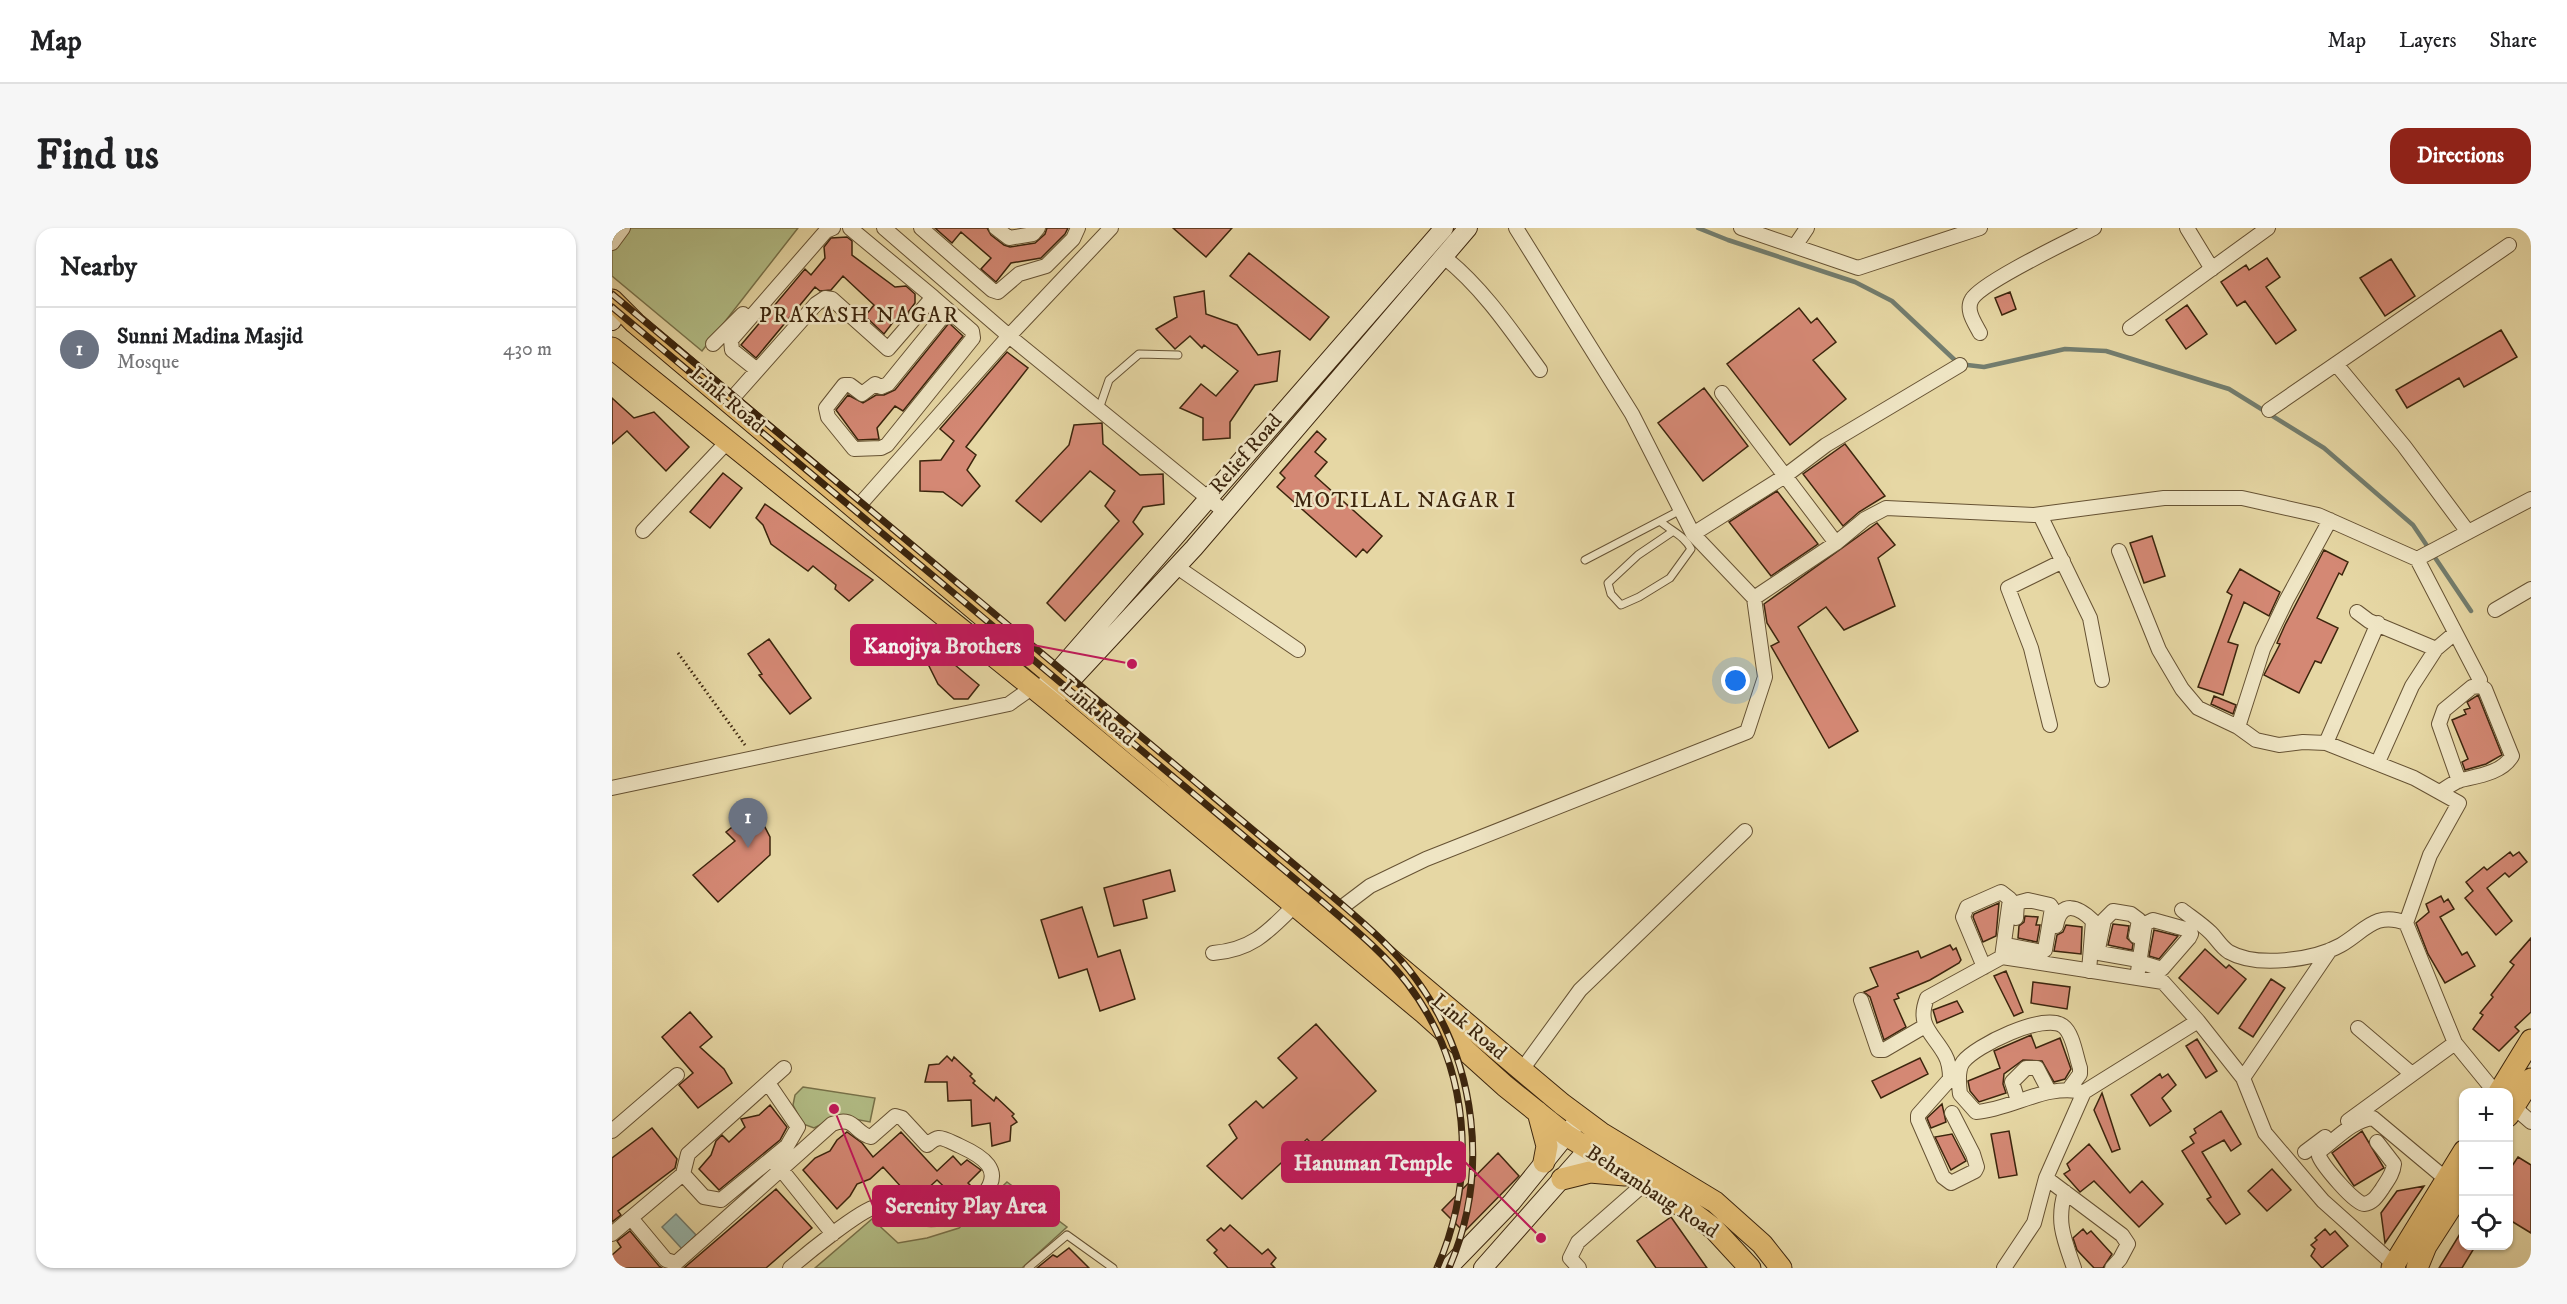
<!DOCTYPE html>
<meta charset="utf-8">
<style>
body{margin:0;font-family:"IM FELL DW Pica",serif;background:#f6f6f6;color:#202124}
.controls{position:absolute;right:18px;bottom:18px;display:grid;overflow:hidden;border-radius:12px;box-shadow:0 2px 4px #0004}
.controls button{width:54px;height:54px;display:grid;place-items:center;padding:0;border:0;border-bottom:2px solid #e0e0e0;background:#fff;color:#202124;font:30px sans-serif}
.you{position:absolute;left:1124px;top:453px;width:21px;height:21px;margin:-15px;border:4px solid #fff;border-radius:50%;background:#1a73e8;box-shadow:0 0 0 9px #1a73e833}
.badge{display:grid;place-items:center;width:39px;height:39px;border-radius:50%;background:#8f2418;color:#fff;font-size:20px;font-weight:700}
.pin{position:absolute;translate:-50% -50px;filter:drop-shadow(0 2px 3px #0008)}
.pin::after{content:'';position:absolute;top:32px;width:21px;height:18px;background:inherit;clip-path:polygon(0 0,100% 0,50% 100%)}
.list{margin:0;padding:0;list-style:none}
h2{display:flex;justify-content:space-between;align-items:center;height:78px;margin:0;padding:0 24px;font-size:26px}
h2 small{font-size:20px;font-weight:400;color:#757577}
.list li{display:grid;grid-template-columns:39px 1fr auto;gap:18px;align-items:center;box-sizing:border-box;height:84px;padding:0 24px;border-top:2px solid #e0e0e0}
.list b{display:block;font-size:22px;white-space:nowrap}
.list p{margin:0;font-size:20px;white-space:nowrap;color:#757577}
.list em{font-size:20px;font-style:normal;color:#757577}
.icon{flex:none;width:33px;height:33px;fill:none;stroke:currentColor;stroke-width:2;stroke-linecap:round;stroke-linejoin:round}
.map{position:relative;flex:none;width:1919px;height:1040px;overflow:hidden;border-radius:18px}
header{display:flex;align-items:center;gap:36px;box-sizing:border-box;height:84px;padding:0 30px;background:#fff;border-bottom:2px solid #e0e0e0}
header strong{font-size:28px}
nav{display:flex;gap:33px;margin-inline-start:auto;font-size:21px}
.intro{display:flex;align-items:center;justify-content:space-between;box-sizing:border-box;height:144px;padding:0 36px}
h1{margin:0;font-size:42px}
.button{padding:15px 27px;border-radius:18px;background:#8f2418;color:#fff;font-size:21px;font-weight:700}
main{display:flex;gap:36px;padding:0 36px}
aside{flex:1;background:#fff;border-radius:18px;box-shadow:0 2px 4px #0004}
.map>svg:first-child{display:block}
.green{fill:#b3be87;stroke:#78724a;stroke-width:1.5}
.water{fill:#98b8ae;stroke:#737d6e;stroke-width:1.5}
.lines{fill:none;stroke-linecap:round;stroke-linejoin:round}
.stream{stroke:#737d6e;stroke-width:4.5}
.building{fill:#d48874;stroke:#3c250d;stroke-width:1.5}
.lane-casing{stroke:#665233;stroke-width:9}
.street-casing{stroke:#665233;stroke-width:16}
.secondary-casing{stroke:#3c250d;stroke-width:20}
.primary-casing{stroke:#3c250d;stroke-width:23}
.path{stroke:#3c250d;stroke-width:3;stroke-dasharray:1.5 3;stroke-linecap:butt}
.lane{stroke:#efe5c4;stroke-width:7}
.street{stroke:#efe5c4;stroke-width:14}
.secondary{stroke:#efe5c4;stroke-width:18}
.primary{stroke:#e3bc72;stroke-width:21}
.rail-casing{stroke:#3c250d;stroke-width:7}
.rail{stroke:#efe5c4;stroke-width:4.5;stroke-dasharray:14;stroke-linecap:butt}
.labels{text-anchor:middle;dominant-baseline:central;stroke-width:5;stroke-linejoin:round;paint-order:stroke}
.street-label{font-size:21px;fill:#3c250d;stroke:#efe5c4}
.neighbourhood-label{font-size:22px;letter-spacing:1.5px;fill:#3c250d;stroke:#efe5c4}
.leader{fill:none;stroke:#c2185b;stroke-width:2}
.callout-dot{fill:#c2185b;stroke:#efe5c4;stroke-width:2}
.callout{fill:#c2185b;stroke:#c2185b;stroke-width:2}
.callout-label{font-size:22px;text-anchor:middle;font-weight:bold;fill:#fff}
</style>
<header>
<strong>Map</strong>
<nav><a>Map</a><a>Layers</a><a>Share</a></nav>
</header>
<div class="intro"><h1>Find us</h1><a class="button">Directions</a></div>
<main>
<aside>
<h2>Nearby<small></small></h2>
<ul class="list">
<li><span class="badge" style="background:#6b7280">1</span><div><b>Sunni Madina Masjid</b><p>Mosque</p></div><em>430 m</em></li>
</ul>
</aside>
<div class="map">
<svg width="1919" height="1040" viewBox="0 0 1919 1040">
<rect width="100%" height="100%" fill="#e6d7a4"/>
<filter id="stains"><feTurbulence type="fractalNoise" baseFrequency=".00333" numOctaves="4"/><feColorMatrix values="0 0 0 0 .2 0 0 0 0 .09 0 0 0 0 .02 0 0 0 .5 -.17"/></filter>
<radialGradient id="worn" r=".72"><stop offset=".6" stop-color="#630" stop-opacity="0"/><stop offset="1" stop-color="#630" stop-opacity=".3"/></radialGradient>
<path class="green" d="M0 0H186L90 123 0 48Z
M191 859 263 870 258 894 226 888 202 900 191 896 181 877 183 867Z
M395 954 455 999 410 1040H203L260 991 286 1015 315 1010 347 1000Z"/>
<path class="water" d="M64 986 84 1007 70 1021 50 999Z"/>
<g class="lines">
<path class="stream" d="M1086 0 1116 12 1243 54 1280 73 1347 136 1372 139 1453 121 1494 123 1617 161 1712 220 1801 297 1859 383"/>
</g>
<path class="building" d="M323 0H375L379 7 392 17 398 19 423 15 433 6 435 0H456L453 6 429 30 399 35 384 54 369 41 379 30 349 4 340 15Z
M561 0H620L594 29Z
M235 9 240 13V27L283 59 294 58 303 66V75L294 87 285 89 272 106 253 88 262 77 231 48 219 62 208 63 203 59 144 130 129 117 193 41 199 47 213 30 212 19 219 10Z
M637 25 717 89 698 112 618 48Z
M1655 30 1668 49 1654 59 1684 102 1664 116 1633 73 1625 78 1609 54 1634 37 1637 42Z
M1779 31 1803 68 1773 88 1748 50Z
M592 63 594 86 625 97 646 127 668 123 665 153 643 157 618 194V210L591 212V190L568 180 589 156 604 168 626 143 592 117 590 120 578 108 563 121 544 101 565 89 562 69Z
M1398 64 1404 81 1390 87 1383 70Z
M1575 77 1595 106 1574 121 1554 92Z
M1187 80 1199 95 1205 90 1224 114 1201 132 1234 171 1178 217 1115 136Z
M337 95 351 108 291 183 283 178 265 200 267 211 246 212 224 182 236 167 251 175 264 167H272L283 162Z
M1889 102 1905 129 1852 159 1847 150 1795 180 1784 162Z
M395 124 416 140 354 219 364 227 355 242 368 258 350 278 331 264 308 263V233L329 232 342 213 328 201Z
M1092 160 1136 218 1091 253 1046 195Z
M0 170 22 190 42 184 77 219 54 243 15 203 0 216Z
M490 195 491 216 528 247 551 246 552 276 531 279 521 294 531 306 453 393 435 375 507 293 493 278 503 263 478 243 429 294 404 273 457 217 462 197Z
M705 203 714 211 703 224 715 234 703 248 770 308 755 325 751 321 744 329 665 259 673 250 668 245Z
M1233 216 1273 268 1247 284 1231 298 1191 246Z
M111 245 130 260 98 300 78 284Z
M1165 263 1206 316 1159 348 1117 294Z
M153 276 261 352 237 373 223 361 224 357 201 338 196 343 159 316 151 297 144 290Z
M1265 295 1283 317 1266 330 1283 378 1232 402 1214 379 1186 399 1246 503 1217 520 1159 418 1167 414 1155 395 1152 376Z
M1540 308 1553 348 1532 355 1518 315Z
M1712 322 1736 334 1730 347 1727 345 1705 390 1726 400 1709 435 1703 433 1687 465 1652 447 1668 416 1665 415 1673 397Z
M1628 341 1668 364 1657 388 1632 374 1616 414 1626 417 1611 467 1586 459 1620 367 1615 364Z
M157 411 199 470 178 486 147 447 150 446 136 426Z
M319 417 367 457 356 471H342L326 456 312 428Z
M1866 467 1890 527 1874 536 1853 542 1850 534 1856 531 1840 492 1854 486 1852 482 1858 480 1855 474Z
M1602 468 1624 477 1621 486 1599 476Z
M142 578 158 609V627L106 674 81 647 123 613 114 604 130 591 127 585Z
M1898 624 1901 628 1907 624 1915 634 1897 649 1893 645 1875 660 1900 693 1884 707 1853 670 1861 663 1854 654 1872 639 1875 642Z
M558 642 563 663 531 672 535 690 502 698 492 660Z
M1829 668 1832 674 1836 671 1842 681 1828 689 1850 727 1855 724 1863 738 1833 755 1816 726 1804 695 1817 684 1814 676Z
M1387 675 1384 708 1371 714 1361 689 1362 686Z
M470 679 486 729 508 722 523 771 488 783 475 741 447 750 429 692Z
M1413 688 1426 689 1424 697H1428L1425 714 1406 710 1407 698 1412 694Z
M1501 696 1517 698 1515 710 1521 716 1520 722 1496 717Z
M1454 697 1470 699 1469 726 1442 723 1445 707 1451 704Z
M1542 702 1566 708 1547 731 1537 728Z
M1919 710V784L1903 799 1907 803 1887 823 1861 801 1871 787 1868 785 1881 769 1879 767 1902 737 1898 734Z
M1338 717 1341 722 1344 720 1349 732 1347 735 1318 752 1285 766 1287 770 1282 772 1294 799 1272 812 1258 769 1252 764 1266 758 1258 740 1306 723 1309 730Z
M1593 721 1614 740 1617 737 1634 751 1606 786 1567 750Z
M1394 743 1411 784 1402 788 1382 748Z
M1659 751 1673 760 1641 809 1627 800Z
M1421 754 1458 759 1455 781 1419 775Z
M1345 773 1351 784 1325 795 1321 782Z
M78 784 100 809 88 819 112 841 120 855 86 880 67 857 81 845 50 809Z
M704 796 764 863 703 919 695 911 630 971 595 938 625 910 617 897 644 873 651 880 685 850 666 830Z
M1419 807 1424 820 1448 810 1459 841 1453 851 1442 854 1430 833 1411 832 1392 846 1391 856 1394 865 1367 874 1358 863 1356 853 1388 840 1382 823Z
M1585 811 1605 843 1594 850 1574 818Z
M335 828 340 833 342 829 360 846 358 848 363 853 361 855 382 873 384 869 402 886 400 888 405 894 399 898 398 913 380 918 378 895 360 898 359 872 336 873 335 854H313L317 837 327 836Z
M1308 830 1316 846 1269 870 1260 853Z
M1548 846 1550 850 1556 846 1564 857 1550 870 1559 883 1538 898 1519 867Z
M1490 865 1508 921 1500 924 1482 882Z
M1330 876 1334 894 1319 900 1315 890Z
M158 877 175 899 168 912 107 962 87 941 99 927 104 913 110 907 117 914 133 899 129 891 147 887Z
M1609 883 1629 916 1619 923 1612 912 1590 924 1628 986 1614 996 1595 971 1599 969 1570 923 1582 915 1578 909 1584 905 1582 901Z
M40 900 65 931 63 940 6 983 9 987 0 994V930Z
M1397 903 1405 947 1387 950 1379 906Z
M1750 903 1772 940 1742 958 1720 925Z
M235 904 250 915 261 929 289 904 325 943 341 928 349 937 355 932 369 942 356 955 361 960 347 973 325 952 302 973 271 939 258 951 245 956 238 968 225 981 191 942 203 930 218 923 225 912Z
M1340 906 1354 933 1339 942 1323 909Z
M1477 916 1518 965 1530 953 1551 976 1527 999 1482 953 1468 964 1452 946 1458 942 1455 936Z
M886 925 907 948 852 1004 830 982Z
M1906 929 1919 937V1005L1896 991V944Z
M1660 941 1679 962 1655 983 1636 963Z
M1812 958 1773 1015 1769 985 1785 963Z
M164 961 200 1000 154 1040H72Z
M1059 989 1095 1040H1044L1025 1013Z
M618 997 650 1026 656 1021 664 1030 659 1036 663 1040H616L602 1025 605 1022 595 1012 609 1000 612 1003Z
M1471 1001 1475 1006 1479 1003 1500 1026 1491 1040H1482L1465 1022 1461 1010Z
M1713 1001 1718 1007 1723 1003 1736 1018 1710 1040 1699 1028 1703 1021 1699 1017 1705 1012 1703 1010Z
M1851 1001V1017H1864L1850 1040H1827Z
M18 1003 47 1038 50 1040H0V1027L9 1019 5 1013Z
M457 1020 477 1040H425L441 1027 445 1029Z"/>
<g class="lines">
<g class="lane-casing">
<path id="lane" d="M487 181 497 152 527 126 566 127
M1048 293C1059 303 1073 308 1079 321L1058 350 1027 369 1009 377 999 366 996 355 1026 327 1060 304
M973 332 1067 283
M416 1040 455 1007 501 1040"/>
</g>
<g class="street-casing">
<path id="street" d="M272 0 397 108 613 284
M309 0 380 62 386 64 407 46 434 38 461 11 466 0
M384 0 397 10 421 6 426 0
M904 0 1020 186 1081 306 1142 370 1224 315 1110 165
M1129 0 1246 40 1368 0
M1575 0 1600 41
M0 15 11 0
M1183 18 1195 0
M832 29C871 60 899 102 928 142
M321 69 360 103 361 110 275 217 269 220 242 221 216 189 214 180 232 157H238L250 166 263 156 269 159 276 156 336 82
M1518 100 1656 0
M1368 105C1363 95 1353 82 1360 71 1370 54 1459 12 1482 0
M101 116 131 86
M1724 136 1792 218 1856 304
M145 142 120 122 119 112 214 3 221 0
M118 173 204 76 213 70 220 71 276 121 321 69 238 0
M1657 182 1897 17
M244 281 397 108 499 0
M1428 287 1478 390 1490 452
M31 303 116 213
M1081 306 1173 248 1214 217 1348 137
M1224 315 1253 291 1274 280 1422 287 1552 270H1630L1706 287 1805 331 1868 452
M1507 323 1547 422 1570 461 1586 480 1626 499 1644 512 1667 517 1691 514 1714 515 1802 550 1847 575 1818 627 1794 695 1843 815 1883 864
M1805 331 1919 271
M565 339 686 422
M1883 382 1919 361
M1745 384 1757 393 1824 421
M1438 497 1419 420 1396 360 1451 333
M1626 499 1651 421 1674 373 1718 292
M1714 515 1766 395
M1766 534 1800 458 1824 421 1843 405
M0 560 397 476 421 459
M1828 564C1834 560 1842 554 1849 552 1866 548 1890 545 1900 528L1873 461 1868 458 1860 459 1832 482 1827 496 1847 553
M1570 682C1579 689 1590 696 1599 705 1605 711 1609 719 1617 724 1645 740 1702 732 1729 717 1753 703 1763 683 1794 695
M721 686 758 658 814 631 1135 504 1153 449 1142 370
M1444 698C1449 672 1466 678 1481 693L1477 743
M1400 718 1430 724 1433 722 1440 680 1438 677 1416 672 1405 675 1404 690
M601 725C640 722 656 704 683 677
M1521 731 1487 725 1486 721 1492 692 1501 683 1519 686 1527 692 1524 708
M1372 739 1351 689 1355 679 1389 664 1398 671 1390 729
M1525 750 1533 696 1541 692 1577 702 1579 706 1577 710 1550 741 1527 734
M1249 772 1266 822H1272L1313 798
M1746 800 1800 846
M909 843 968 762 1133 603
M1631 850 1718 722
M1457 861 1468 846V840C1464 829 1461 805 1451 798 1432 784 1363 818 1351 834 1345 842 1347 858 1348 866L1364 884C1402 881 1433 855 1472 864
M1406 873 1400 854 1414 840H1425L1437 863
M1896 874 1919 894
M1340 885 1361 926 1365 939 1363 943 1339 955 1331 949 1306 892V887L1338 851C1338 843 1337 834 1333 827 1321 805 1304 798 1315 770L1390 729 1551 754 1586 793 1631 850 1653 905 1711 973 1786 1040
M1736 893 1843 815
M0 903 65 847
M1765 914 1782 936C1781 946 1775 953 1770 961 1765 968 1761 975 1752 976 1743 976 1711 938 1707 928L1708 923C1724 911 1741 892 1761 890L1840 956
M1693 924 1713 909
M164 935 221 1006
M71 946 92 969 109 972 175 918 186 899 156 855
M1453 964C1444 994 1452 1011 1462 1040
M19 990 54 1032 64 1035 220 896C243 887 242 905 259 909L283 888 290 890 315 917C319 914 321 911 327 910 333 910 341 915 348 918 370 928 393 942 371 967 354 985 328 996 304 989 292 985 278 978 264 979 249 981 192 1028 178 1040
M0 1006 71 946 76 926 172 840
M967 1040 958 1030 966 1014 1032 956
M1392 1040 1422 995 1434 950
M1500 1040 1508 1031 1516 1016 1510 1007 1434 950 1472 864 1586 793"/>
</g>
<g class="secondary-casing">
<path id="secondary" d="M0 93 7 78
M433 458 832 0
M439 474 582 320 856 0
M836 1040 900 974 968 890
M871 1040 985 911"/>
</g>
<g class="primary-casing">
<path id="primary" d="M0 72 23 95 950 876 989 905 1103 974 1150 1016 1169 1040
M0 120 439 474 812 785 893 858 954 907 1078 983 1102 1001 1138 1040
M1887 864 1919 812
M926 884 935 918 932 934
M1896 888 1919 851
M950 951 978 944 1013 947
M1780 1040 1852 923
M1805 1040 1814 1018 1852 959"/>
</g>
<path class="path" d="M66 425 133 517"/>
<use href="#lane" class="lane"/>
<use href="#street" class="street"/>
<use href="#secondary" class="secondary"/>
<use href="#primary" class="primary"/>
<g class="rail-casing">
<path id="rail" d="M0 66 720 668C750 694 781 719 804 751 865 834 878 946 837 1040
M0 79 713 676C742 701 772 725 795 755 858 837 866 947 825 1040"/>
</g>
<use href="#rail" class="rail"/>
</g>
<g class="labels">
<g class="street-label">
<text transform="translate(115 172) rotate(40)">Link Road</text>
<text transform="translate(634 226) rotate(-49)">Relief Road</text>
<text transform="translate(486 485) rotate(40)">Link Road</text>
<text transform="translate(857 799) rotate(40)">Link Road</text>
<text transform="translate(1040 964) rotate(33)">Behrambaug Road</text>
</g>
<g class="neighbourhood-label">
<text x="247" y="87">PRAKASH NAGAR</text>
<text x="793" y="272">MOTILAL NAGAR I</text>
</g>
</g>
<path class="leader" d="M520 436L421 417M929 1010L853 934M222 881L261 978"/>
<g class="callout-dot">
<circle cx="520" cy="436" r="6"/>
<circle cx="929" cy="1010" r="6"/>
<circle cx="222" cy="881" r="6"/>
</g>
<g class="callout">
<rect x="239" y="397" width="182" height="40" rx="6"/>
<rect x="670" y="914" width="183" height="40" rx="6"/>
<rect x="261" y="958" width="186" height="40" rx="6"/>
</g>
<g class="callout-label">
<text x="330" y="425">Kanojiya Brothers</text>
<text x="761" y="942">Hanuman Temple</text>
<text x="354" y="985">Serenity Play Area</text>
</g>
<rect width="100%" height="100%" filter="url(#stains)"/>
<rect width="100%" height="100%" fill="url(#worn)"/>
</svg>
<div class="controls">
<button>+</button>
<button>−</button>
<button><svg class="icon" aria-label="locate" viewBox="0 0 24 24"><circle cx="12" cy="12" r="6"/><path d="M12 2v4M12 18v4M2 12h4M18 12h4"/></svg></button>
</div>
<div class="you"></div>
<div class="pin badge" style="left:136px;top:620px;background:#6b7280">1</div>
</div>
</main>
